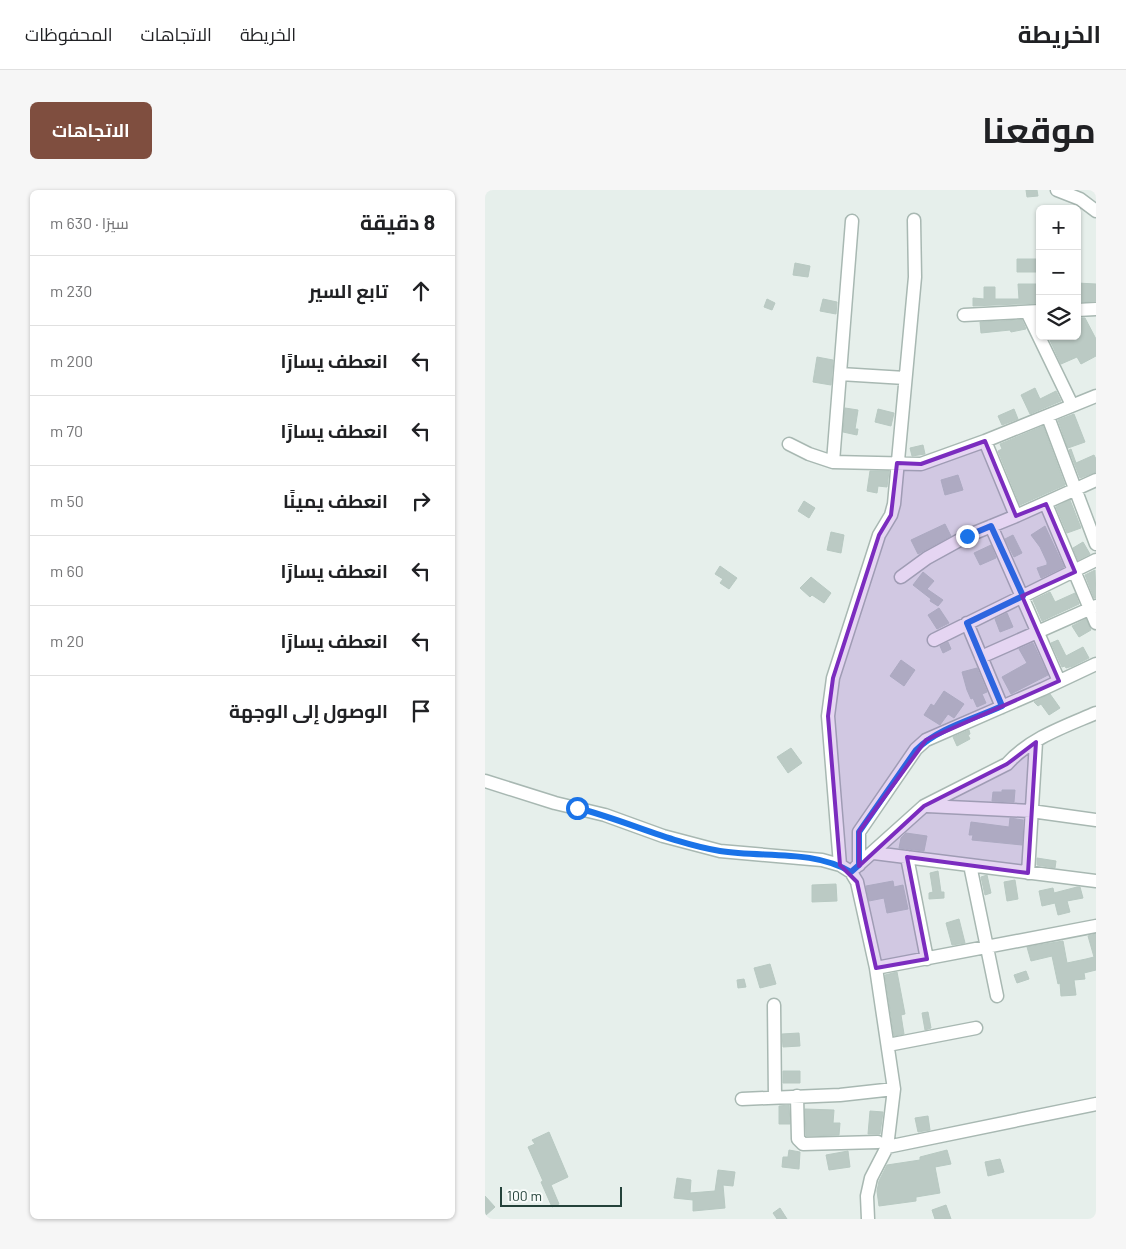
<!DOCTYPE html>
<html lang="ar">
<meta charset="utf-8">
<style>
body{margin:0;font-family:Barlow,Cairo,sans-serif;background:#f6f6f6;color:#202124;direction:rtl}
.controls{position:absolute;right:15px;top:15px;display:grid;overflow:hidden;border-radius:8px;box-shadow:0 1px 4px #0004}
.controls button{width:45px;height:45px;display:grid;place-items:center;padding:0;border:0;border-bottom:1px solid #e0e0e0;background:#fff;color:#202124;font:25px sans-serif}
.scale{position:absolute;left:15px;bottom:12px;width:122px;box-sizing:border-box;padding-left:5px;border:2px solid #24423a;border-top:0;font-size:14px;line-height:18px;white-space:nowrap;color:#24423a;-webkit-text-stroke:4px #f7fbf9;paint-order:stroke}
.stop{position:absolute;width:15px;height:15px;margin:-11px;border:4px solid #1a73e8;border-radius:50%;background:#fff}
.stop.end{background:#1a73e8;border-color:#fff;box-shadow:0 1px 5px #0008}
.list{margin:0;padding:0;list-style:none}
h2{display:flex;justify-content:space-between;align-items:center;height:65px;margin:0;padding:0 20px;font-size:21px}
h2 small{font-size:16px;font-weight:400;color:#757577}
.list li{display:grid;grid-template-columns:32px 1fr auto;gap:15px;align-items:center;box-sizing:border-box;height:70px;padding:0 20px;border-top:1px solid #e0e0e0}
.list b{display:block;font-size:19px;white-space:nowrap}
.list em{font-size:16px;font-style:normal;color:#757577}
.icon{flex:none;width:28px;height:28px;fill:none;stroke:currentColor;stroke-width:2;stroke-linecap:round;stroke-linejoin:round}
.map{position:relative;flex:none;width:611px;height:1029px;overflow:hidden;direction:ltr;border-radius:8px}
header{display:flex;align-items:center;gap:30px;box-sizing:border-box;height:70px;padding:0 25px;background:#fff;border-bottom:1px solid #e0e0e0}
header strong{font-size:24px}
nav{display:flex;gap:28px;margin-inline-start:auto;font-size:18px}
.intro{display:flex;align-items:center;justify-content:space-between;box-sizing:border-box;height:120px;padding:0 30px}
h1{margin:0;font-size:35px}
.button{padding:12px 22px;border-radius:8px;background:#7f4e3f;color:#fff;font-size:18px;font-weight:700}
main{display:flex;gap:30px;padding:0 30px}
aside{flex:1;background:#fff;border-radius:8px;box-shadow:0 1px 4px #0004}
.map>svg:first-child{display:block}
.building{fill:#bbcac4;stroke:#b8c9c2}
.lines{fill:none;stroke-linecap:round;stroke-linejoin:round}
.minor-casing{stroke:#a8b8b2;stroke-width:15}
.minor{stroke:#fff;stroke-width:12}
.route{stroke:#1a73e8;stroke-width:6}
.marked{fill:#7b2cbf;fill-opacity:0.2;stroke:#7b2cbf;stroke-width:4;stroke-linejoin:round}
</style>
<header>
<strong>الخريطة</strong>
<nav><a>الخريطة</a><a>الاتجاهات</a><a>المحفوظات</a></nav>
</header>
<div class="intro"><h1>موقعنا</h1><a class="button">الاتجاهات</a></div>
<main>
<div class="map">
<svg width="611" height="1029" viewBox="0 0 611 1029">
<rect width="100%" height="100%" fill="#e6efeb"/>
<path class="building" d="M541 0H552L553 6 542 7Z
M532 69H555V82H532Z
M310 73 325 76 323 87 308 85Z
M592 93 611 94V111L592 112Z
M533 94H555V113L488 116V108L499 109V97H510V109H534Z
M282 109 290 113 287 120 279 117Z
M338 109 352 112 351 124 335 121Z
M592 128H600L611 149V166L596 174 592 167 576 174 563 146H592Z
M537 130 541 139 526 142 525 140 496 143 495 132Z
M332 167 348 170 346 195 328 192Z
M550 198 555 209 571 201 576 211 545 224 536 205Z
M360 218 373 220 370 239H373L372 245 358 242Z
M393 219 409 223 406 236 390 232Z
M529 219 533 229 517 235 513 226Z
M589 224 600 252 583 258 573 230Z
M558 236 580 295 535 315 513 261 517 259 515 254Z
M438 255 440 264 427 266 425 258Z
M586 259 591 273 609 265 611 269V282L595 288 584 260Z
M385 281H404L402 297 393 296 392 303 382 301Z
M473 285 478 300 460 305 456 290Z
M585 310 596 338 582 343 571 317Z
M319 311 330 318 324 328 313 321Z
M460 334 466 346 433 364 426 350Z
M560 336 579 377 556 388 552 378 562 375V372L555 357 546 345Z
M346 342 359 345 356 363 342 360Z
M528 345 537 363 529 367 520 349Z
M598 352 605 364 593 370 588 358Z
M506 355 511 368 495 375 489 363Z
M235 376 252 388 244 399 235 393 238 389 230 384Z
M610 380 611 408H609L600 385Z
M438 382 449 391 442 399 458 410 453 416 445 411 446 409 428 395Z
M326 387 346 403 339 413 327 405 325 407 315 398Z
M565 402 570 412 590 403 594 414 557 431 548 410Z
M454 418 464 433 452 439 443 425Z
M522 423 528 437 515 442 510 429Z
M601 429 606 440 594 447 587 436Z
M573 450 581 466 598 457 604 468 588 476 581 478 580 476 577 477 566 453Z
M463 452 466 459 458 463 455 456Z
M548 453 563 485 526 504 517 487 542 473 534 459Z
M416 470 430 480 419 496 405 486Z
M492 478 502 502 497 504 501 513 492 517 488 508 486 509 482 500 477 482Z
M459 501 479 514 469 528 463 524 455 535 439 525 446 514 449 516Z
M565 504 575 518 564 525 556 514 553 516 549 512Z
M484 540 485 544 483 545 485 549 472 556 468 547Z
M306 558 317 573 303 583 292 567Z
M517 600H530L529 612 507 611 508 602H517Z
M525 628 538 630 537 655 487 650 488 645H484L486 632 524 637Z
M421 643 442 646 439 661 414 658 416 648Z
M552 668 571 671 570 678 552 675Z
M453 681 456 702H459V708L444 709V703L448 702 445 683Z
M502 685 506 703 500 705 496 687Z
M530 690 533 709 522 711 519 692Z
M408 691 409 697 418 695 423 719 402 723 399 708 384 711 381 696Z
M351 694 352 711 327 712V695Z
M592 697H595L598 708 582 711 585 722 573 725 570 713 557 716 554 701 568 698 569 703Z
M474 729 480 753 467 755 461 733Z
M611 744V780L599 783 600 789 589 790 591 805 576 806 575 793 573 794 567 766 546 771 542 757 578 751 582 773 601 769 609 767 603 746Z
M285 774 291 794 275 798 269 778Z
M541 781 544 789 532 793 529 785Z
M412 782 420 824 416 825 419 844 409 846 400 785Z
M259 789 261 797 253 798 252 790Z
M443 822 446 838 440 840 437 823Z
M314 843 315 856 298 857 297 844Z
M298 881H315V893H298Z
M304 915 305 934H294V916Z
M320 919 349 920 348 933H355L354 945 321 946Z
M385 921 398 922 395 944H383Z
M443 926 445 940 433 942 430 928Z
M64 942 83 987 66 995 74 1014 67 1017 56 992 58 991 43 957 50 954 47 950Z
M304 960 315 962 314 979 297 977 298 967H303Z
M462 960 466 974 450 977 455 1003 431 1007V1011L394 1016 392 1001 394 991 402 975 435 970V967Z
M363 961 365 977 344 980 341 965Z
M515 969 519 982 503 986 500 972Z
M233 980 250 982 248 996 238 995 240 1018 208 1021V1010L189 1008 192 988 206 990 205 1003 230 1001Z
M0 1006 10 1017 0 1026Z
M461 1015 466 1029H450L447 1020Z
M295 1018 302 1029H292L288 1023Z"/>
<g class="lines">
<g class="minor-casing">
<path id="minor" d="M572 0 595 9 611 21
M592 120 611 119
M542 122 587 215
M479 125 555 121
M355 184 420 188
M563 227 611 354
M500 251 531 326 611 290
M304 254 324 264 348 272 436 274 500 251 611 206
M348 272 367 31
M561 314 611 433
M506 336 574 491
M416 387 442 368 482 346 531 326
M482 433 517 517
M449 450 611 370
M496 467 611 416
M0 591 70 613 120 625 178 646 235 661 337 670 355 675 366 682 372 692 391 778 409 899 402 957 386 988 382 1006 383 1029
M442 616 546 621 611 630
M389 663 611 691
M422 667 442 769
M355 675 343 526 348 488 394 345 406 325 409 314 430 87 429 30
M374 675V642L431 559 441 550 558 499 611 474
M485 675 512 806
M371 677 439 616 522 574C545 548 581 536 611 523
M543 683 551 552
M391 778 611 736
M289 815 290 908
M403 855 491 838
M312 906 313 949 318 954 393 952
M257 909 355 905 409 899
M402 957 611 914"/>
</g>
<use href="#minor" class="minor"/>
</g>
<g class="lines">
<path class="route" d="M92 618C140 630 186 653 235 661 278 668 327 659 366 682L374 675V642L431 560C453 538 489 529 517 516L482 433 538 406 506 336 482 346"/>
</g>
<path class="marked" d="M500 251 531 326 561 314 590 382 537 406 574 491 441 550 374 642V676L439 616 522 574 551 552 543 683 422 667 442 769 391 778 372 692 355 675 343 526 348 488 394 345 406 325 412 273 436 274Z"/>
</svg>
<div class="controls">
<button>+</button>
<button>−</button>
<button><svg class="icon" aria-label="layers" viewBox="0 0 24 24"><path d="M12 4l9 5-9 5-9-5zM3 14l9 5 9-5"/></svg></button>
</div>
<div class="scale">100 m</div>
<div class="stop" style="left:92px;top:618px"></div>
<div class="stop end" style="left:482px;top:346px"></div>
</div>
<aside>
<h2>8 دقيقة<small>سيرًا · 630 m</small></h2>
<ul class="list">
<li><svg class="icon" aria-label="ahead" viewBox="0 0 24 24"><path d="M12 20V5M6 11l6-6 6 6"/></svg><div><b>تابع السير</b></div><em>230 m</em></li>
<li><svg class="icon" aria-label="left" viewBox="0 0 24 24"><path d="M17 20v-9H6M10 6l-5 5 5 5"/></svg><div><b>انعطف يسارًا</b></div><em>200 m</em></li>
<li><svg class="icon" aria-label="left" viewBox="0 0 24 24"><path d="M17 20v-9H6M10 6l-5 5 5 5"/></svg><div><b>انعطف يسارًا</b></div><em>70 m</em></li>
<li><svg class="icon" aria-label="right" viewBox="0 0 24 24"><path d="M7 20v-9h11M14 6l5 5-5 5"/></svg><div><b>انعطف يمينًا</b></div><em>50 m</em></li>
<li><svg class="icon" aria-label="left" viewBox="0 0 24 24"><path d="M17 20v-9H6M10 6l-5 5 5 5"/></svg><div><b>انعطف يسارًا</b></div><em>60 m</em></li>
<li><svg class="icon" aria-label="left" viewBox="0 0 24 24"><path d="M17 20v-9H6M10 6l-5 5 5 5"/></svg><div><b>انعطف يسارًا</b></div><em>20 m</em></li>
<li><svg class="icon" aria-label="arrive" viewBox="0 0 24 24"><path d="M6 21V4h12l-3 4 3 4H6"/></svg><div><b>الوصول إلى الوجهة</b></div></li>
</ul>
</aside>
</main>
